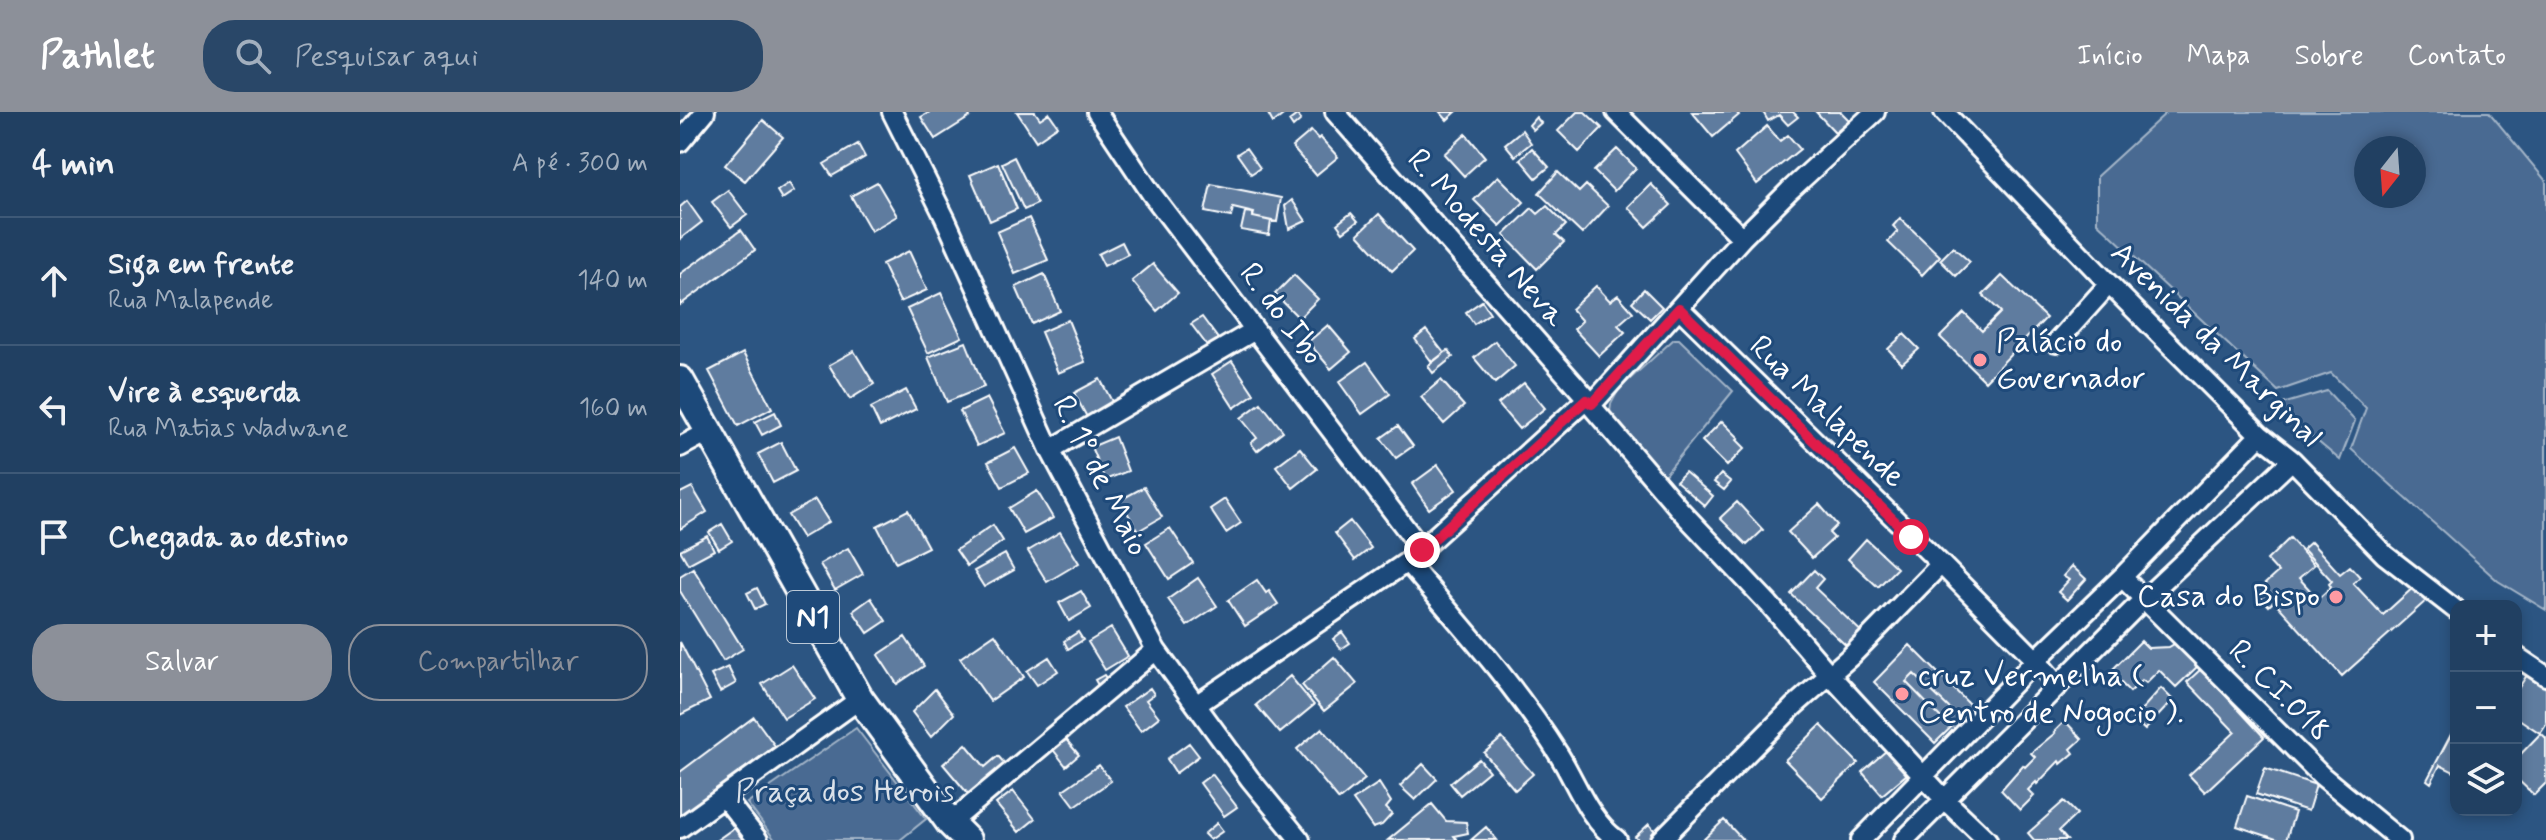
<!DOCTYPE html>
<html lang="pt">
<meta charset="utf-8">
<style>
body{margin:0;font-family:Mynerve,sans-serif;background:#294768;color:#f1f3f6}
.controls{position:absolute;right:24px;bottom:24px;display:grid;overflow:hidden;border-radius:16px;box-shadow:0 4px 12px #0003}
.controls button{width:72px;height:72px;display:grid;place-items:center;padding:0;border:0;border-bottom:2px solid #3e5977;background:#214062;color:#f1f3f6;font:40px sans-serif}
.compass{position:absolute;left:1674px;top:24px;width:72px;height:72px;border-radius:50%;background:#214062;box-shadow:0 4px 12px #0003;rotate:197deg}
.stop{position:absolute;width:24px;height:24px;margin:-18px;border:6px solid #e11d48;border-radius:50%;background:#fff}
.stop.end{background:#e11d48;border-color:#fff;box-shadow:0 2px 8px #0008}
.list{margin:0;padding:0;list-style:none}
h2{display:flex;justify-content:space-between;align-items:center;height:104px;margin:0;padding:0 32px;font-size:34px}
h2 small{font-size:26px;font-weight:400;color:#a2afbe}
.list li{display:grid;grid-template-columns:52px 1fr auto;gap:24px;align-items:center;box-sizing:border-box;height:128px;padding:0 32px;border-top:2px solid #3e5977}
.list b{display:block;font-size:30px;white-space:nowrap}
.list p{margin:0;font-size:26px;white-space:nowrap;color:#a2afbe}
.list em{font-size:26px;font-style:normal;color:#a2afbe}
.actions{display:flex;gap:16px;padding:24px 32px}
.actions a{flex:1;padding:18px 0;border:2px solid #8c9099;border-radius:32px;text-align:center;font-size:28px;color:#8c9099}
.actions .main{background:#8c9099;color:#fff}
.icon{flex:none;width:44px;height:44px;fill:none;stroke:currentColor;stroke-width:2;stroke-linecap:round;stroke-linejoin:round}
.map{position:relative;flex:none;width:1866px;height:728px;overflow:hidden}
header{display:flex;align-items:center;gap:48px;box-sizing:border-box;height:112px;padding:0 40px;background:#8c9099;color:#fff}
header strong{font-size:38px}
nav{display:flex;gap:44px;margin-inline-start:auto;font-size:28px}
.search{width:560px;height:72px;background:#294768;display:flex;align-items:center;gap:20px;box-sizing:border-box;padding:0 28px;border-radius:32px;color:#a2afbe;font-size:30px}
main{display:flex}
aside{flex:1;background:#214062}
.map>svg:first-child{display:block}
.green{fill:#486b92;stroke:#a4b5c8;stroke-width:2;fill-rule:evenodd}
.building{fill:#5e7c9f;stroke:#fff;stroke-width:2;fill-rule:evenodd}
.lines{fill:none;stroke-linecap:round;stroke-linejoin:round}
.minor-casing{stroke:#fff;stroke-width:24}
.highway-casing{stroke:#fff;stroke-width:32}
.minor{stroke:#1f4a7a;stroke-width:18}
.highway{stroke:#1f4a7a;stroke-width:26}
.route{stroke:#e11d48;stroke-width:10}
.poi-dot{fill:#ff9aa2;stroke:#1f4a7a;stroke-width:3}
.labels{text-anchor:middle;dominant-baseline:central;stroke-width:6;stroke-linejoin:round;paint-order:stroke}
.shield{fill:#1f4a7a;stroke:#bcc9d7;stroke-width:2}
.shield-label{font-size:30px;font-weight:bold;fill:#fff}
.street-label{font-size:32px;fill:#fff;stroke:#1f4a7a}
.poi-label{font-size:32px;fill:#fff;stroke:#1f4a7a;text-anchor:start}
.park-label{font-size:32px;fill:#dae1e9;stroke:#1f4a7a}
</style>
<header>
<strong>Pathlet</strong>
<div class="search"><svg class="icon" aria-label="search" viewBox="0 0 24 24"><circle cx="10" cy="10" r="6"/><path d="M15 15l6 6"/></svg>Pesquisar aqui</div>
<nav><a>Início</a><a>Mapa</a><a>Sobre</a><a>Contato</a></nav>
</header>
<main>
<aside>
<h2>4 min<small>A pé · 300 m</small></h2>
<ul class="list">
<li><svg class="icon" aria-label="ahead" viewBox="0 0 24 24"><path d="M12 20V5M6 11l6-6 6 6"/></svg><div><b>Siga em frente</b><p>Rua Malapende</p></div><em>140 m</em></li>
<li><svg class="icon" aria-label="left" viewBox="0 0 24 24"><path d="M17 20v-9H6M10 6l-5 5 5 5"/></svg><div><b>Vire à esquerda</b><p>Rua Matias Wadwane</p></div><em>160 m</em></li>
<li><svg class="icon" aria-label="arrive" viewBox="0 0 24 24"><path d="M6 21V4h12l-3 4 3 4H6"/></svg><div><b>Chegada ao destino</b></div></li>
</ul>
<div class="actions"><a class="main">Salvar</a><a>Compartilhar</a></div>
</aside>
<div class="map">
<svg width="1866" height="728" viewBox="0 0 1866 728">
<rect width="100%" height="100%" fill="#2c5582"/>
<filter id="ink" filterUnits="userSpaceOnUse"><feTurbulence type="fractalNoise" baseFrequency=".0125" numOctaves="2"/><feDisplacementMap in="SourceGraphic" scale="16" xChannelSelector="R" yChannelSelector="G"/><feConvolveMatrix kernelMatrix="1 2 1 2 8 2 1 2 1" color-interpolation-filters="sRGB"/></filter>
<g filter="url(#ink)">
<path class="green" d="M1487 0H1809L1866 69V498L1818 469 1671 337 1686 296 1651 261 1598 279 1417 110V64ZM1734 36V84H1686V36Z
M994 227H999L1053 279 983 365 929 308 931 292 939 277Z
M1647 279 1675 309 1660 348 1595 294Z
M176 616 246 707 220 728H95L67 691Z"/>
<path class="building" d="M250 0H287L290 5 255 27 241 5Z
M337 0H355L360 7 369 1 378 14 356 29Z
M587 0H607L593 11Z
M760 0H776L767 8Z
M897 0H905L922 16 899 40 878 19Z
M1012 0H1056L1059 3 1033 25Z
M1083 0H1113L1118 5 1108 13 1099 3 1088 9Z
M1136 0H1161L1169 8 1155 20Z
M617 3 621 8 613 15 609 9Z
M856 5 861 11 853 18 849 13Z
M83 8 103 25 65 69 45 53Z
M1087 14 1100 29 1108 23 1120 37 1077 72 1055 42Z
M842 18 851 31 835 44 825 32Z
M631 19 638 27 640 25 658 45 636 63 612 35Z
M786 22 805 45 784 64 764 42Z
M178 32 185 45 152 64 144 52Z
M566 36 580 56 571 62 557 42Z
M852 36 869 55 856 66 840 47Z
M937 37 956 56 934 79 914 59Z
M334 45 357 92 344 98 322 51Z
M318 51 337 97 310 109 290 63Z
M878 60 899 80 906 73 928 94 902 122 859 81Z
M818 64 844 90 820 114 794 88Z
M197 70 217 104 191 119 171 84Z
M109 71 114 79 102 87 97 79Z
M531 72 601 86 597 110 573 105 574 101 553 96 551 105 525 100Z
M971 72 991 93 967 115 948 95Z
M48 78 67 103 51 115 32 90Z
M612 88 626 109 609 117 605 94Z
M7 89 22 110 0 127V95Z
M867 94 886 113 876 123 884 130 857 157 824 123 852 96 858 102Z
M565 100 573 101V105L591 109 589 123 561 118Z
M671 101 678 109 663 120 657 112Z
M699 102 733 139 712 159 678 122Z
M349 106 368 148 335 162 317 120Z
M1220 106 1260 144 1242 163 1208 130 1218 119 1213 114Z
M61 118 75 138 0 193V162Z
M442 130 448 142 424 154 418 142Z
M1273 135 1290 150 1276 164 1260 148Z
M229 139 247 178 220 190 202 152Z
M473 152 498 181 477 199 452 169Z
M364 162 380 199 352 212 336 175Z
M614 163 638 187 619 206 595 182Z
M1322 164 1366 206 1305 269 1260 225 1284 201 1302 219 1321 200 1303 183Z
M916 174 930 189 938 183 953 200 938 213 945 220 919 244 894 217 902 209 891 197Z
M964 177 982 195 970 207 952 190Z
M261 181 282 225 248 241 227 197Z
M802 189 810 201 794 212 786 200Z
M522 205 539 228 529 236 511 212Z
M388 208 405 250 378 261 361 220Z
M648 213 671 240 651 257 628 230Z
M746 218 764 241 752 250 735 227Z
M1224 222 1239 237 1222 252 1208 237Z
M815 229 835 254 815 271 794 246Z
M286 230 304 275 267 290 248 245Z
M768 238 773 245 753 261 748 254Z
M174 239 194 272 170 287 149 253Z
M63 241 92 296 58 314 29 259Z
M552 249 574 282 554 296 532 262Z
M687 250 710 282 682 302 659 270Z
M420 267 435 295 409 309 394 281Z
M761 268 784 294 764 312 741 285Z
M844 271 865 296 839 317 818 292Z
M226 278 236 297 200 315 191 296Z
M307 286 325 321 297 334 280 299Z
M581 291 603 319 577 339 571 331 577 326 561 306Z
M95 300 101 313 82 323 75 310Z
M1042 309 1059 326 1057 328 1065 336 1047 354 1022 329Z
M718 314 733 334 716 346 701 326Z
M435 325 448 359 425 368 411 335Z
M101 330 116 359 93 371 78 342Z
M335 336 349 361 322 375 308 350Z
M620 336 637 357 613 376 596 354Z
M758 353 776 378 749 397 732 372Z
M1005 360 1033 384 1025 394 996 369Z
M1041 362 1051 370 1044 378 1034 370Z
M12 375 27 400 0 417V381Z
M464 375 482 405 458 419 440 388Z
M357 379 373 406 344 422 329 396Z
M545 387 561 411 546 421 530 397Z
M135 388 149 410 122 426 108 403Z
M1057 390 1083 418 1067 433 1040 406Z
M1139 392 1157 413 1149 421 1154 426 1132 446 1108 420Z
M228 398 248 435 216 451 197 414Z
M670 409 691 436 675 448 655 421Z
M42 412 52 429 39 437 29 420Z
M313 413 323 429 287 454 276 438Z
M490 416 513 451 489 467 466 431Z
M380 420 399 451 367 470 348 439Z
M27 424 34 438 8 452 0 438Z
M1610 426 1634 453 1619 466 1638 487 1651 475 1649 472 1652 469 1623 437 1631 430 1660 462 1670 454 1680 465 1673 471 1703 503 1735 474 1747 488 1662 564 1594 489 1589 494 1576 480 1598 460 1587 448Z
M1186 427 1217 456 1198 475 1168 447Z
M168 436 183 462 155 478 140 452Z
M325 442 334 458 304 475 294 459Z
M1392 454 1406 467 1387 488 1378 480 1389 468 1383 464Z
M13 456 63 537 43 549 0 479V464Z
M1134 458 1143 467 1135 476 1189 527 1175 542 1111 482Z
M518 466 537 494 507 514 488 487Z
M577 468 586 481 589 479 598 492 565 514 548 488Z
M77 476 85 492 75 497 67 481Z
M401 479 411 496 389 509 379 491Z
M191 486 206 509 188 521 173 499Z
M431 516 448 544 425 558 408 530Z
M398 520 403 528 388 537 384 529Z
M662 520 670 531 661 537 653 527Z
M315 522 344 565 310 589 280 546Z
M225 525 244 554 217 572 198 543Z
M1461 529 1468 536 1489 535 1496 531 1519 553 1496 575 1479 558 1466 571 1462 568 1450 580 1430 560Z
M0 530 30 588 0 603Z
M1230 533 1292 595 1255 631 1194 570ZM1234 562 1271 598 1262 607 1226 570Z
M369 545 378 559 357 573 347 559Z
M654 545 677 572 644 599 622 573Z
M112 553 135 587 104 606 82 572Z
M48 555 56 571 40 580 31 563Z
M1521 557 1584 625 1525 680 1509 663 1555 620 1507 570Z
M1234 562 1271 598 1262 607 1226 570Z
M424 563 428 569 419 575 415 568Z
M1847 563 1866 576V612L1860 621 1836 605V580Z
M610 564 634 593 600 621 576 593Z
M470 576 474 582 466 588 479 605 461 619 443 595Z
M1481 576 1493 588 1465 618 1453 607Z
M255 577 274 602 251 625 232 600Z
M74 605 95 634 0 705V660Z
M1385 609 1402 627 1391 637 1394 641 1381 652 1379 649 1357 672 1356 670 1348 678 1354 684 1340 698 1321 678 1343 653 1345 655 1355 645 1351 641 1375 621 1374 620Z
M1141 613 1178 651 1142 686 1105 648Z
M1776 613V661L1760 653 1751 671 1747 668Z
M642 616 685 667 659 688 617 637Z
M1861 621 1866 626V671L1854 683 1836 666V647Z
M384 625 399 643 386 654 371 635Z
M822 626 853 662 835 678 804 641Z
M509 631 519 644 496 661 487 647Z
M286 632 305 655 318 644 326 653 289 683 263 652Z
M1207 638 1227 662 1202 683 1182 660Z
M799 647 809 659 780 683 770 671Z
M743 652 757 667 735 688 720 674Z
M419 653 431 669 395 694 383 678Z
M1585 656 1636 673 1628 699 1576 682Z
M532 662 557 695 544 704 520 671Z
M699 671 711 690 706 696 712 702 702 713 693 716 673 688Z
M333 679 355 707 339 720 316 692Z
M1567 684 1615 700 1606 728H1599L1557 714Z
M1384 689 1397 702 1379 719 1387 728H1354L1348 721Z
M752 692 766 709 786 710 788 721 774 724 777 728H708Z
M1044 708 1063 728H1023Z
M537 711 543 719 530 728 524 722Z
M969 712 979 724 975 728H958L955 725Z
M806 715 817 728H791Z
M54 716 63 728H37Z"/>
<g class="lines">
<g class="minor-casing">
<path id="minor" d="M212 0 265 106 370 338 476 538 570 667 620 728
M417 0 471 81 742 438
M655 0 912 292
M936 0 1062 126
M1264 0 1429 172 1580 323 1612 348 1705 443 1776 498
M0 30 25 0
M999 196 1261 452 1356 548 1378 574
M1376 231 1429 172
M906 288 1001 399 1089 492 1149 562 1265 688 1307 728
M0 335 28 320
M370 338 575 218
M727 450C780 512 835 573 879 643 897 672 908 707 937 728
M1442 465 1642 664 1720 728
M1836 544 1866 564
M516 593 727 450 906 288 912 292 1062 126 1109 79 1195 0
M44 685 78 728
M270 711 476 538
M0 716 180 587
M981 728 1114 594 1171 544 1261 452
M1181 728 1356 548 1442 465 1580 323
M1224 728 1464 487 1612 348"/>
</g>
<g class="highway-casing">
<path id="highway" d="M0 268 180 587 270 711 287 728"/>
</g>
<use href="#minor" class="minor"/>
<use href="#highway" class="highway"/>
</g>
</g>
<g class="lines" filter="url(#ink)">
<path class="route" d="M742 438 906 288 912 292 999 196 1231 425"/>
</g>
<g class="poi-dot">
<circle cx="1300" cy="248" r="8"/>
<circle cx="1656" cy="485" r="8"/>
<circle cx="1222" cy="582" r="8"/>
</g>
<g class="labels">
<rect class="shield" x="107" y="479" width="52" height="52" rx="6"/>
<g class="shield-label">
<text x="133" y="505">N1</text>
</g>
<g class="street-label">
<text transform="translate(806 126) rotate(49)">R. Modesta Neva</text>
<text transform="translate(601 202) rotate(53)">R. do Ibo</text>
<text transform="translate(1536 233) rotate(44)">Avenida da Marginal</text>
<text transform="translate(1147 300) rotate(44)">Rua Malapende</text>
<text transform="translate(420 364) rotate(63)">R. 1º de Maio</text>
<text transform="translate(1599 579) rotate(45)">R. CI.018</text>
</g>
<g class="poi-label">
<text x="1316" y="230">Palácio do<tspan x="1316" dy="37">Governador</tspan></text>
<text x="1640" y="485" text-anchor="end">Casa do Bispo</text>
<text x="1238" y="564">cruz Vermelha (<tspan x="1238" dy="37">Centro de Nogocio ).</tspan></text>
</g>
<g class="park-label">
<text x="165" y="680">Praça dos Herois</text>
</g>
</g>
</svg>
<div class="controls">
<button>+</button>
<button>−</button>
<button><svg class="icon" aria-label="layers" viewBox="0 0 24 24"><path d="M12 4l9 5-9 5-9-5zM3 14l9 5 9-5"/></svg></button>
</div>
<svg class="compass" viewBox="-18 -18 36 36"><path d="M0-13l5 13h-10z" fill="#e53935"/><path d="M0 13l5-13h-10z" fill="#a2afbe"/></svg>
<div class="stop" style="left:1231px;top:425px"></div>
<div class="stop end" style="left:742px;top:438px"></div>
</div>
</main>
